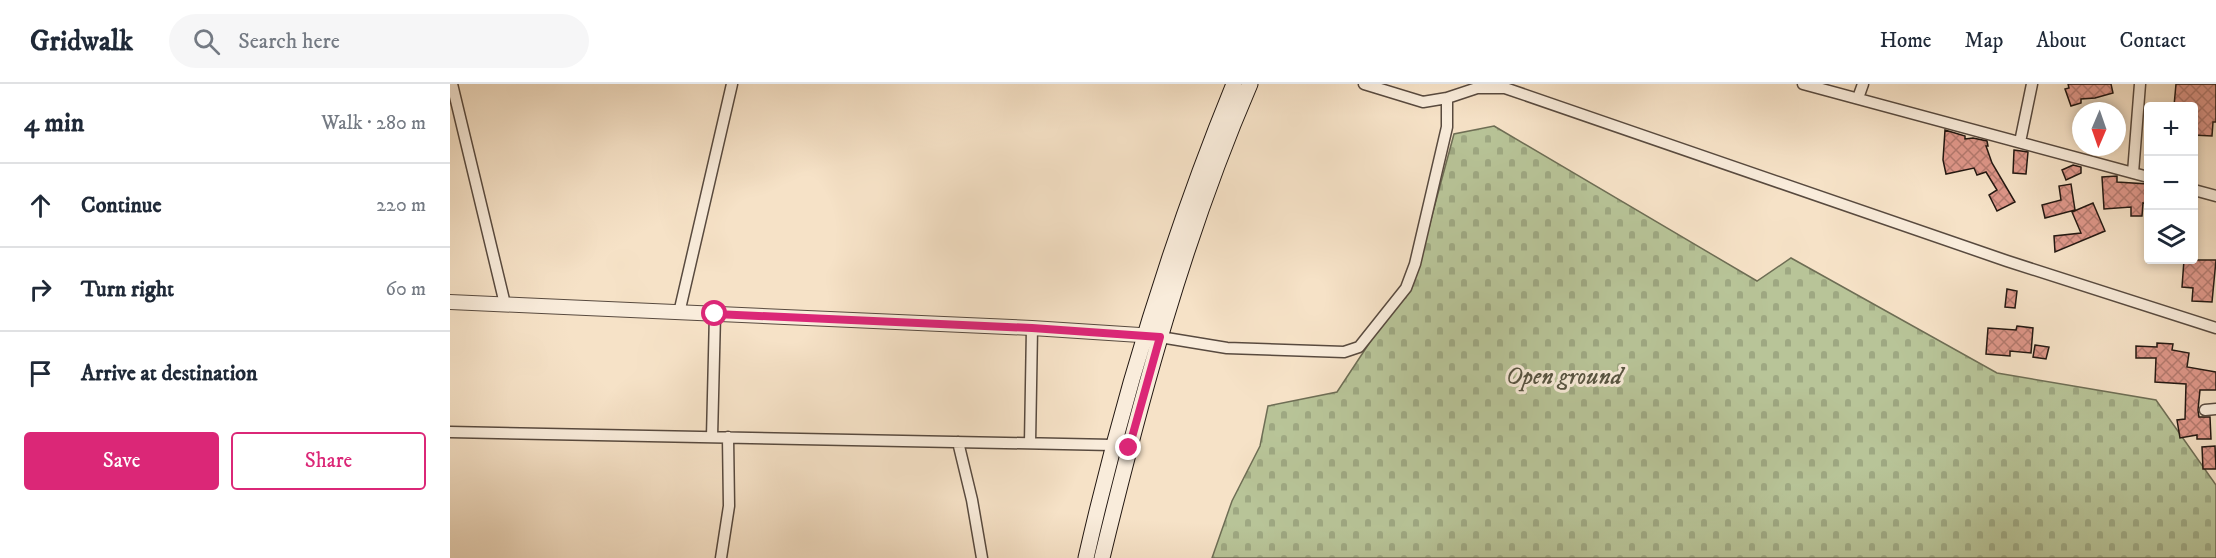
<!DOCTYPE html>
<meta charset="utf-8">
<style>
body{margin:0;font-family:"IM FELL DW Pica",serif;background:#f6f6f7;color:#1f2937}
.controls{position:absolute;right:18px;top:18px;display:grid;overflow:hidden;border-radius:6px;box-shadow:0 3px 9px #0003}
.controls button{width:54px;height:54px;display:grid;place-items:center;padding:0;border:0;border-bottom:2px solid #e0e1e3;background:#fff;color:#1f2937;font:30px sans-serif}
.compass{position:absolute;left:1622px;top:18px;width:54px;height:54px;border-radius:50%;background:#fff;box-shadow:0 3px 9px #0003;rotate:182deg}
.stop{position:absolute;width:18px;height:18px;margin:-14px;border:4px solid #db2777;border-radius:50%;background:#fff}
.stop.end{background:#db2777;border-color:#fff;box-shadow:0 2px 6px #0008}
.list{margin:0;padding:0;list-style:none}
h2{display:flex;justify-content:space-between;align-items:center;height:78px;margin:0;padding:0 24px;font-size:26px}
h2 small{font-size:20px;font-weight:400;color:#747a83}
.list li{display:grid;grid-template-columns:39px 1fr auto;gap:18px;align-items:center;box-sizing:border-box;height:84px;padding:0 24px;border-top:2px solid #e0e1e3}
.list b{display:block;font-size:22px;white-space:nowrap}
.list em{font-size:20px;font-style:normal;color:#747a83}
.actions{display:flex;gap:12px;padding:18px 24px}
.actions a{flex:1;padding:14px 0;border:2px solid #db2777;border-radius:6px;text-align:center;font-size:21px;color:#db2777}
.actions .main{background:#db2777;color:#fff}
.icon{flex:none;width:33px;height:33px;fill:none;stroke:currentColor;stroke-width:2;stroke-linecap:round;stroke-linejoin:round}
.map{position:relative;flex:none;width:1766px;height:474px;overflow:hidden}
header{display:flex;align-items:center;gap:36px;box-sizing:border-box;height:84px;padding:0 30px;background:#fff;border-bottom:2px solid #e0e1e3}
header strong{font-size:28px}
nav{display:flex;gap:33px;margin-inline-start:auto;font-size:21px}
.search{width:420px;height:54px;background:#f6f6f7;display:flex;align-items:center;gap:15px;box-sizing:border-box;padding:0 21px;border-radius:33px;color:#747a83;font-size:22px}
main{display:flex}
aside{flex:1;background:#fff}
.map>svg:first-child{display:block}
.cemetery{fill:url(#cemetery-stones);stroke:#6e6e55;stroke-width:1.5}
.building{fill:url(#building-cross-hatch);stroke:#231812;stroke-width:1.5}
.lines{fill:none;stroke-linecap:round;stroke-linejoin:round}
.minor-casing{stroke:#584a3f;stroke-width:13}
.tertiary-casing{stroke:#584a3f;stroke-width:16}
.secondary-casing{stroke:#231812;stroke-width:17}
.minor{stroke:#f9ecdb;stroke-width:10}
.tertiary{stroke:#f9ecdb;stroke-width:14}
.secondary{stroke:#f9ecdb;stroke-width:15}
.route{stroke:#db2777;stroke-width:8}
.labels{text-anchor:middle;dominant-baseline:central;stroke-width:6;stroke-linejoin:round;paint-order:stroke}
.park-label{font-size:24px;font-style:italic;fill:#575441;stroke:#f9ecdb}
</style>
<header>
<strong>Gridwalk</strong>
<div class="search"><svg class="icon" aria-label="search" viewBox="0 0 24 24"><circle cx="10" cy="10" r="6"/><path d="M15 15l6 6"/></svg>Search here</div>
<nav><a>Home</a><a>Map</a><a>About</a><a>Contact</a></nav>
</header>
<main>
<aside>
<h2>4 min<small>Walk · 280 m</small></h2>
<ul class="list">
<li><svg class="icon" aria-label="ahead" viewBox="0 0 24 24"><path d="M12 20V5M6 11l6-6 6 6"/></svg><div><b>Continue</b></div><em>220 m</em></li>
<li><svg class="icon" aria-label="right" viewBox="0 0 24 24"><path d="M7 20v-9h11M14 6l5 5-5 5"/></svg><div><b>Turn right</b></div><em>60 m</em></li>
<li><svg class="icon" aria-label="arrive" viewBox="0 0 24 24"><path d="M6 21V4h12l-3 4 3 4H6"/></svg><div><b>Arrive at destination</b></div></li>
</ul>
<div class="actions"><a class="main">Save</a><a>Share</a></div>
</aside>
<div class="map">
<svg width="1766" height="474" viewBox="0 0 1766 474">
<defs>
<pattern id="cemetery-stones" width="16" height="16" patternUnits="userSpaceOnUse" patternTransform="scale(1.5)"><rect width="16" height="16" fill="#b8c498"/><path d="M2 7V4a2 2 0 0 1 4 0v3zM10 15v-3a2 2 0 0 1 4 0v3z" fill="#9ea882"/></pattern>
<pattern id="building-cross-hatch" width="8" height="8" patternUnits="userSpaceOnUse" patternTransform="scale(1.5)"><rect width="8" height="8" fill="#df978a"/><path d="M0 0l8 8M0 8l8-8" fill="none" stroke="#b47a6f"/></pattern>
</defs>
<rect width="100%" height="100%" fill="#f6e2c7"/>
<filter id="stains"><feTurbulence type="fractalNoise" baseFrequency=".00333" numOctaves="4"/><feColorMatrix values="0 0 0 0 .2 0 0 0 0 .09 0 0 0 0 .02 0 0 0 .5 -.17"/></filter>
<radialGradient id="worn" r=".72"><stop offset=".6" stop-color="#630" stop-opacity="0"/><stop offset="1" stop-color="#630" stop-opacity=".3"/></radialGradient>
<path class="cemetery" d="M1044 42 1307 197 1341 174 1547 289 1706 316 1766 401V474H762L782 417 810 362 818 322 887 308 967 187 1004 50Z"/>
<path class="building" d="M1618 0H1661L1663 9 1645 14 1631 15V19L1621 22 1615 5 1619 4Z
M1726 0H1766V38H1763L1762 52 1743 51V22H1724Z
M1495 46 1515 52V55L1523 54 1537 57 1538 62H1536L1542 79 1565 118 1547 127 1539 111 1547 106 1536 88 1527 91 1524 84 1496 90 1493 76Z
M1564 66 1578 68 1576 90 1563 89Z
M1623 81 1631 83V89L1616 96 1612 86Z
M1667 92V98L1698 100V120L1693 119 1692 132H1681V123L1654 125 1652 93Z
M1621 100 1625 126 1595 134 1592 121 1611 116 1609 102Z
M1643 119 1655 147 1605 168 1604 152 1631 149 1622 128Z
M1734 176H1766L1762 218 1742 217 1743 204 1732 203Z
M1557 205 1567 207 1565 224 1555 223Z
M1567 242 1583 244 1581 269 1560 267V272L1536 270 1538 244 1566 246Z
M1707 259 1723 260 1722 266 1739 269 1737 283 1766 288V306H1750L1748 326 1749 333H1760L1761 355H1747V351L1730 354 1727 336 1735 335 1736 300 1705 298 1706 274H1686V262L1707 263Z
M1585 261 1599 263 1596 275 1583 273Z
M1765 362 1766 385H1753L1752 363Z"/>
<g class="lines">
<g class="minor-casing">
<path id="minor" d="M2 0 55 220
M914 0 973 18 997 14 1027 4H1055L1557 177 1766 244
M1353 0 1698 93
M1408 14 1413 0
M1570 58 1582 0
M1683 89 1690 0
M1744 106 1766 112
M229 229 282 0
M710 253 777 264 894 268 909 263 956 204 965 180 997 43V14
M1755 326 1766 325
M0 348 662 361
M262 353 265 230
M508 358 522 416 532 474
M580 359 582 244
M271 474 279 422 278 353"/>
</g>
<g class="tertiary-casing">
<path id="tertiary" d="M0 218 582 244 705 252"/>
</g>
<g class="secondary-casing">
<path id="secondary" d="M636 474C673 312 721 154 784 0
M652 474C691 313 734 153 800 0"/>
</g>
<use href="#minor" class="minor"/>
<use href="#tertiary" class="tertiary"/>
<use href="#secondary" class="secondary"/>
</g>
<g class="lines">
<path class="route" d="M265 230 582 244 710 253 679 364"/>
</g>
<g class="labels">
<g class="park-label">
<text x="1114" y="293">Open ground</text>
</g>
</g>
<rect width="100%" height="100%" filter="url(#stains)"/>
<rect width="100%" height="100%" fill="url(#worn)"/>
</svg>
<div class="controls">
<button>+</button>
<button>−</button>
<button><svg class="icon" aria-label="layers" viewBox="0 0 24 24"><path d="M12 4l9 5-9 5-9-5zM3 14l9 5 9-5"/></svg></button>
</div>
<svg class="compass" viewBox="-18 -18 36 36"><path d="M0-13l5 13h-10z" fill="#e53935"/><path d="M0 13l5-13h-10z" fill="#747a83"/></svg>
<div class="stop" style="left:265px;top:230px"></div>
<div class="stop end" style="left:679px;top:364px"></div>
</div>
</main>
